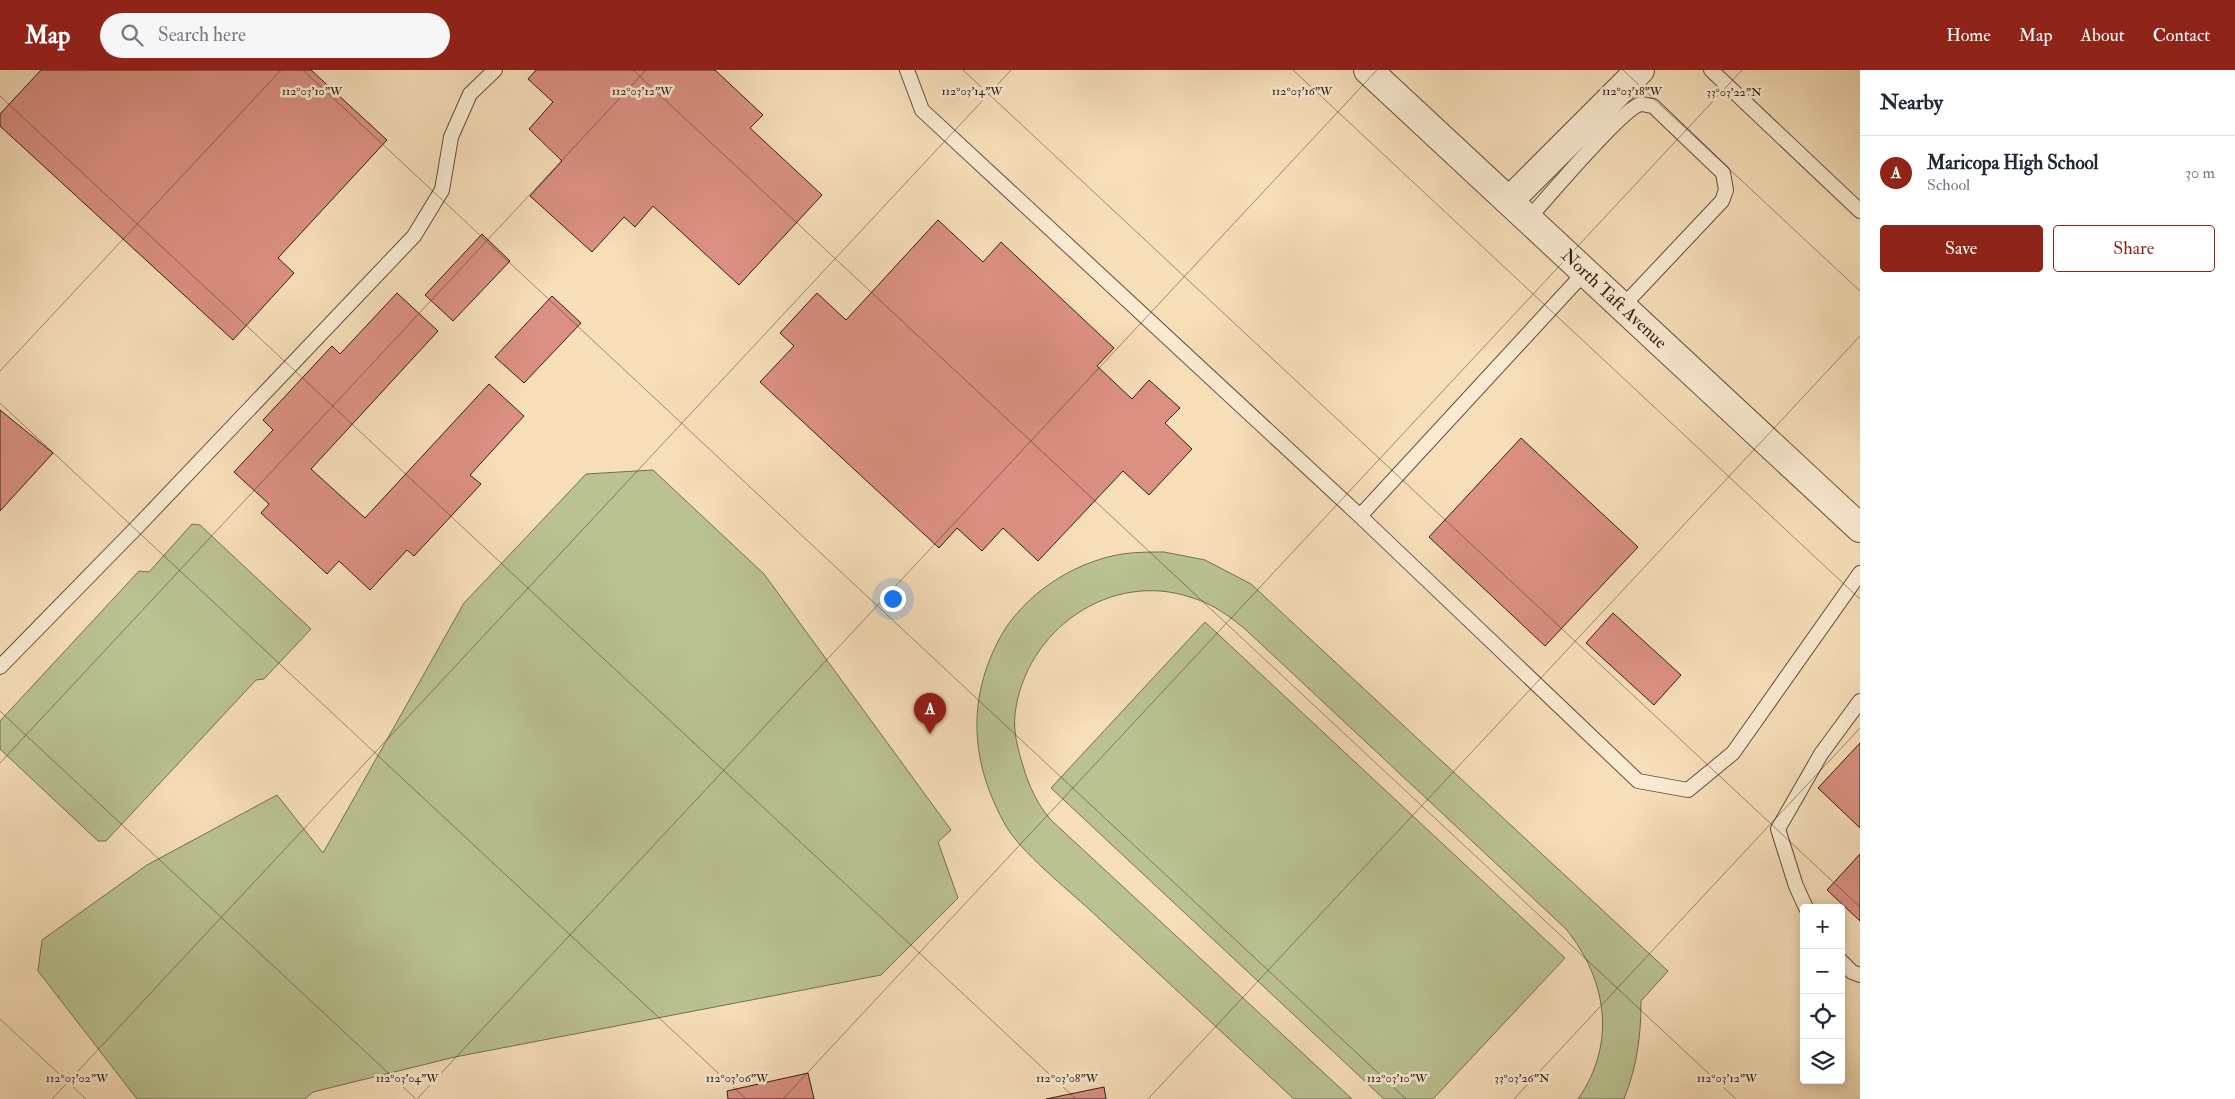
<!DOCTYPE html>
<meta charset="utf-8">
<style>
body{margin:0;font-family:"IM FELL Double Pica",serif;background:#f6f6f7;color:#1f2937}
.controls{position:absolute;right:15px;bottom:15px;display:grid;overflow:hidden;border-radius:5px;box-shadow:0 2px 12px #0003}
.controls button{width:45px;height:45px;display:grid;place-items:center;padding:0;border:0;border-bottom:1px solid #e0e1e3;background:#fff;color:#1f2937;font:25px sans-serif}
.you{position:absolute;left:892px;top:528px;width:18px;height:18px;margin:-12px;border:4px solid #fff;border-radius:50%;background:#1a73e8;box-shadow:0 0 0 8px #1a73e833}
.badge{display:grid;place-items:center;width:32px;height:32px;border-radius:50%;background:#8f2418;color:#fff;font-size:16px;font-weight:700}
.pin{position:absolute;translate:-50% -41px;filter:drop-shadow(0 1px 2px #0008)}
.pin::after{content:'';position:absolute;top:26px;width:18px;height:15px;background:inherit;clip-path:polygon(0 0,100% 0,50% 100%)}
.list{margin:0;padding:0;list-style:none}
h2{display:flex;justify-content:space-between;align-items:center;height:65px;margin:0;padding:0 20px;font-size:21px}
h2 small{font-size:16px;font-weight:400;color:#747a83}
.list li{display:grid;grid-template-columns:32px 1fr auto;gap:15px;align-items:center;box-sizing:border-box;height:75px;padding:0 20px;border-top:1px solid #e0e1e3}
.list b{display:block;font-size:19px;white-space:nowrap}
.list p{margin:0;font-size:16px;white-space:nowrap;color:#747a83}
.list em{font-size:16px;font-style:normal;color:#747a83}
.actions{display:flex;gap:10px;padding:15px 20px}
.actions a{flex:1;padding:11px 0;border:1px solid #8f2418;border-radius:5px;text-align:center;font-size:18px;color:#8f2418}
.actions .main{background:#8f2418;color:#fff}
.icon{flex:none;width:28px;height:28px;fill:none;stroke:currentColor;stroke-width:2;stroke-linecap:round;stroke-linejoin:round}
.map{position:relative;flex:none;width:1860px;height:1029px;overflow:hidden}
header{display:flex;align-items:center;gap:30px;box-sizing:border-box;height:70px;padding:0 25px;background:#8f2418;color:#fff}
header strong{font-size:24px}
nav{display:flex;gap:28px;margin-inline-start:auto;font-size:18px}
.search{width:350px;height:45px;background:#f6f6f7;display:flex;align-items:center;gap:12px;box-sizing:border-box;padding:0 18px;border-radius:28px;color:#747a83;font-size:19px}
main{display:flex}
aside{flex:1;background:#fff}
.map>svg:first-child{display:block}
.green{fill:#bac291;stroke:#757054}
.building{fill:#db9083;stroke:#301e17}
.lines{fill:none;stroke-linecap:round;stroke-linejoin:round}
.lane-casing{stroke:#624e3f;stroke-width:16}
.street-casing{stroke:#624e3f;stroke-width:30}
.lane{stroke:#f9ead1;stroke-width:14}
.street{stroke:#f9ead1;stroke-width:28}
.ticks{fill:none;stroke:#301e17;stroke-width:1;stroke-opacity:0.45}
.labels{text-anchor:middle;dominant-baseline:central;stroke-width:5;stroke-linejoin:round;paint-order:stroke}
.street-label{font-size:18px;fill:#301e17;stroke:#f9ead1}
.ticks-label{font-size:12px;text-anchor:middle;fill:#301e17;stroke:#f9ead1;stroke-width:5;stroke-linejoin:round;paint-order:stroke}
</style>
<header>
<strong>Map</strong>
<div class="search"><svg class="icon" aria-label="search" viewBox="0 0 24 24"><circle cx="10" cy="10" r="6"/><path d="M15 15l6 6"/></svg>Search here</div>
<nav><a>Home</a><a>Map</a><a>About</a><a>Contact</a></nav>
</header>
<main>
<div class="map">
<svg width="1860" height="1029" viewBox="0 0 1860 1029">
<rect width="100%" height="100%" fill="#f6deb8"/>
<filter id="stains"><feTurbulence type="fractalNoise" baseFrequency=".004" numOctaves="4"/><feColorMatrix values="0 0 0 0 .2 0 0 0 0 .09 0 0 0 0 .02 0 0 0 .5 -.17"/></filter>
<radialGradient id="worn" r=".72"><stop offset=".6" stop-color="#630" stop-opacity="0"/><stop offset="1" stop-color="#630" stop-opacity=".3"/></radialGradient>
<path class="green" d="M653 400 764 504 951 760 938 772 958 828 881 905 455 987 313 1022 305 1029H137L38 901 42 870 147 795 277 725 323 783 464 533 586 404Z
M192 454 200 455 311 559 264 609 256 610 106 771H98L0 679V651L139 501 149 502Z
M1164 482 1205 490 1251 514 1668 901 1641 931C1641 967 1637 996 1624 1029H1578C1617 973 1607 910 1566 859L1245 559C1229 546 1213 534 1193 528 1111 499 1025 560 1015 644 1013 662 1018 679 1023 696 1029 716 1037 734 1051 750L1352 1029H1294C1226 966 1158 903 1090 840 1067 819 1021 782 1006 756 970 693 966 628 1002 564 1026 524 1071 494 1117 485 1132 482 1148 482 1164 482Z
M1205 552 1565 888 1433 1029H1384L1051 718Z"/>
<path class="building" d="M41 0H311L387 70 278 188 294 203 233 270 0 56V44Z
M536 0H715L763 45 750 58 822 125 739 215 653 136 635 157 624 147 592 182 530 126 562 91 529 59 553 32 528 9Z
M938 150 983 192 1001 172 1114 278 1097 296 1132 329 1149 310 1180 338 1165 353 1192 379 1149 425 1123 401 1038 491 1003 458 982 481 957 458 939 478 760 312 794 276 780 263 817 223 846 250Z
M482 164 510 191 453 251 425 225Z
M397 223 438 261 311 399 365 448 489 314 524 346 470 405 481 414 414 486 407 480 370 520 339 491 327 504 261 443 269 434 234 402 273 360 263 350 332 276 340 284Z
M552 226 581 253 524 313 495 287Z
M0 340 53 383 0 441Z
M1521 368 1638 477 1545 576 1429 467Z
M1613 543 1681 605 1654 635 1586 573Z
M1860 673V758L1818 718Z
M1860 784V851L1827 820Z
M808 1003 814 1029H728L727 1021Z
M1104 1017 1106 1029H1046Z"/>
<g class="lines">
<g class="lane-casing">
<path id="lane" d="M907 0 922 40 1360 446 1638 711 1688 720 1733 683 1860 503
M1711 0 1860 141
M1528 149C1546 130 1622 38 1641 34 1644 34 1650 36 1653 36L1723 103 1726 120 1722 131 1622 237
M1360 446 1585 202
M0 597 138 456 414 166 442 120 451 67 470 24 495 0
M1806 838 1796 816 1778 759 1821 684 1860 631
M1841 891 1852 902 1860 905"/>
</g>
<g class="street-casing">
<path id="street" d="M1368 0 1860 458
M1509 131 1640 0"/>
</g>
<use href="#lane" class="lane"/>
<use href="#street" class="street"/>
</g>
<path class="ticks" d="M303 0 1406 1029M633 0 1736 1029M963 0 1860 837M1293 0 1860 529M1623 0 1860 221M0 26 1076 1029M0 301 281 0M0 333 746 1029M0 641 416 1029M0 693 646 0M0 949 86 1029M52 1029 1011 0M417 1029 1377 0M783 1029 1742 0M1148 1029 1860 266M1514 1029 1860 658"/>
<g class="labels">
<g class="street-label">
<text transform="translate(1614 229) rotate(43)">North Taft Avenue</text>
</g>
</g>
<g class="ticks-label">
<text x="312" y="25">112°03'10"W</text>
<text x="642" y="25">112°03'12"W</text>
<text x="972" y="25">112°03'14"W</text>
<text x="1302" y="25">112°03'16"W</text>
<text x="1632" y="25">112°03'18"W</text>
<text x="1734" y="26">33°03'22"N</text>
<text x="1522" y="1012">33°03'26"N</text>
<text x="77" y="1012">112°03'02"W</text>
<text x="407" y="1012">112°03'04"W</text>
<text x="737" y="1012">112°03'06"W</text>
<text x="1067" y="1012">112°03'08"W</text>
<text x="1397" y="1012">112°03'10"W</text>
<text x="1727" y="1012">112°03'12"W</text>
</g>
<rect width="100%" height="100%" filter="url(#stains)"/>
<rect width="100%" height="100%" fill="url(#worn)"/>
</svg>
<div class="controls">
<button>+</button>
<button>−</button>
<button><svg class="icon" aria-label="locate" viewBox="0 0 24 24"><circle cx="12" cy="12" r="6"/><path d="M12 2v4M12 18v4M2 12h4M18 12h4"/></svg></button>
<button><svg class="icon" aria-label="layers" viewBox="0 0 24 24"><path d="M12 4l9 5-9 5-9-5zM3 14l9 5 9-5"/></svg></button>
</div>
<div class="you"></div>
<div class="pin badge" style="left:930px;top:664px">A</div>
</div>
<aside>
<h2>Nearby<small></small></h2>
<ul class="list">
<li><span class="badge">A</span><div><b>Maricopa High School</b><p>School</p></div><em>30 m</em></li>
</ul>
<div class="actions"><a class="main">Save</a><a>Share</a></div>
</aside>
</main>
